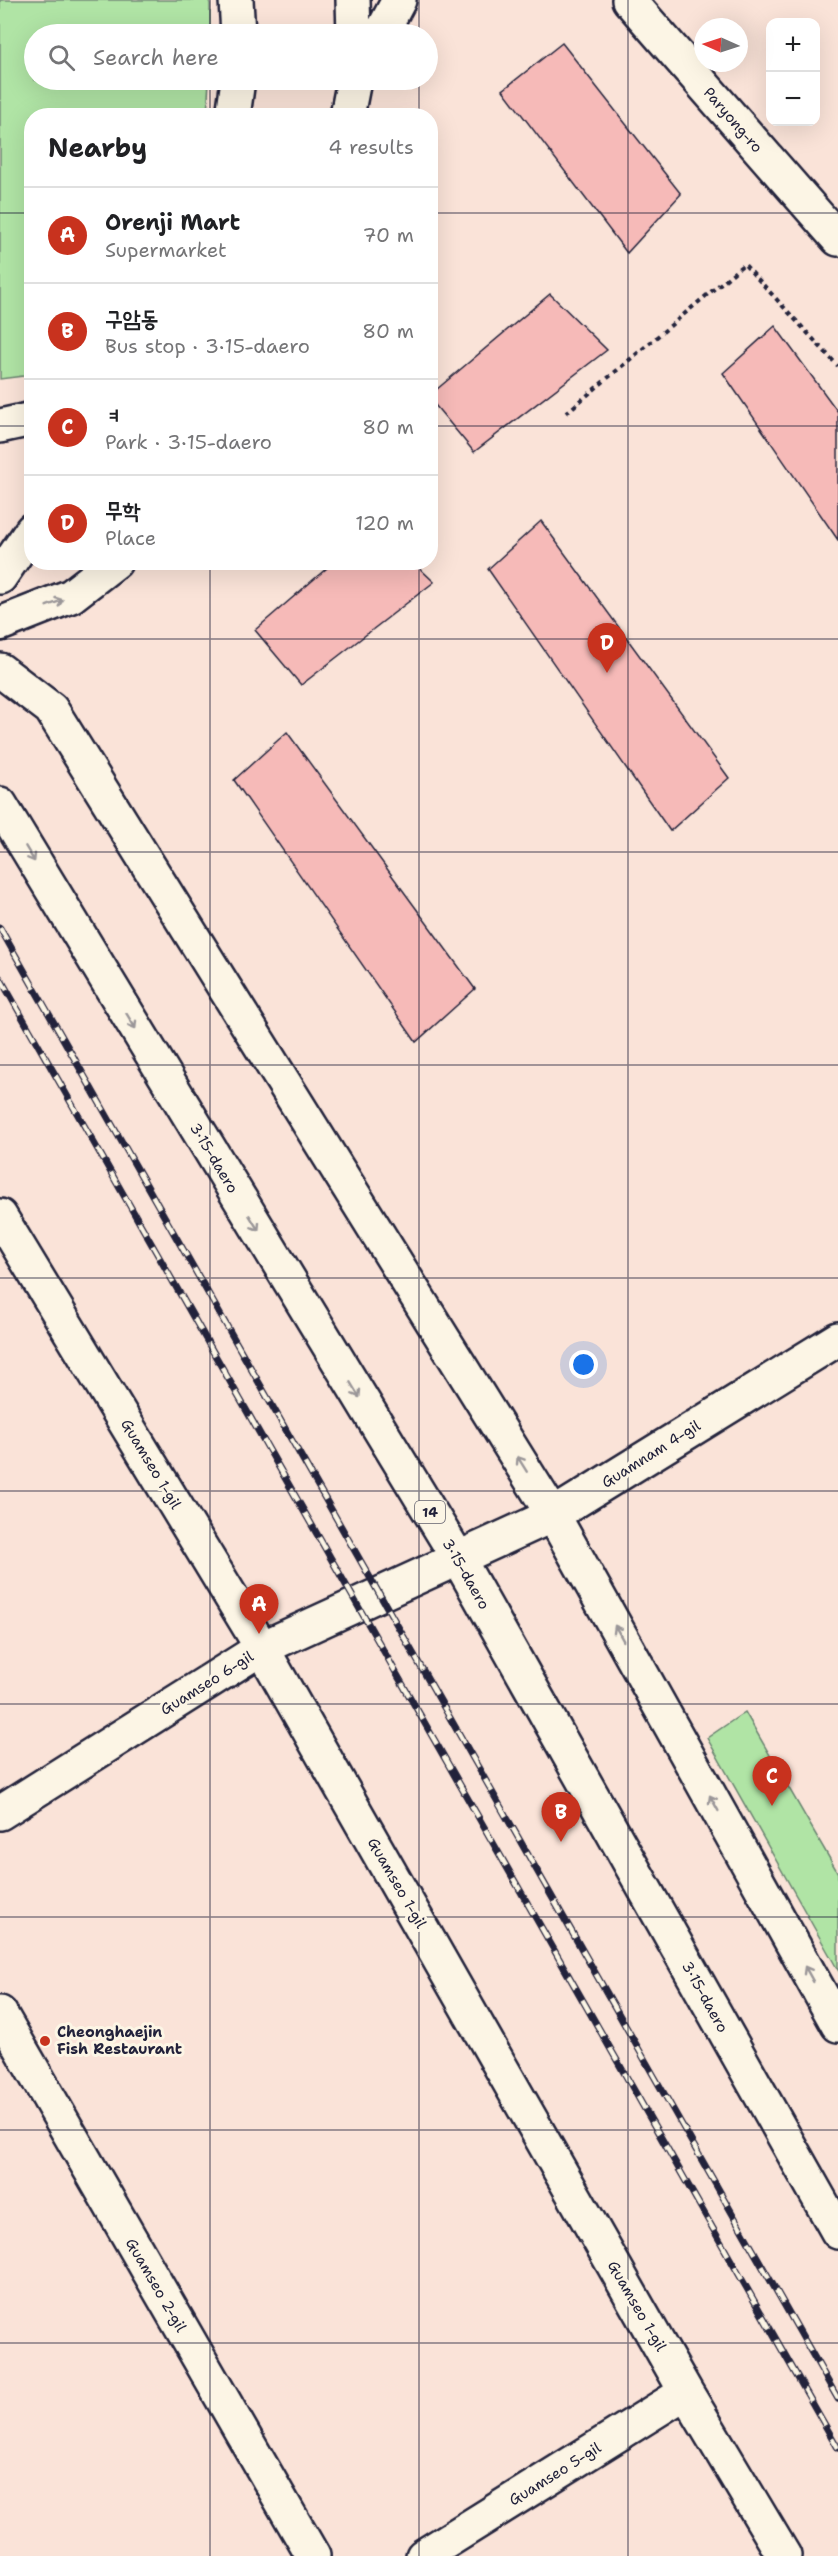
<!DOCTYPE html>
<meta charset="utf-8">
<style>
body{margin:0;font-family:"Shantell Sans","Poor Story",sans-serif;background:#f6f6f6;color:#202124}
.controls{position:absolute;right:18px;top:18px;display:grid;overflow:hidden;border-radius:12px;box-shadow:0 6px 24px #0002}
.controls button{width:54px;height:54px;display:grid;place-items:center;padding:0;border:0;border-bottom:2px solid #e0e0e0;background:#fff;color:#202124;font:30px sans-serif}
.compass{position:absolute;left:694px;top:18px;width:54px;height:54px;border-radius:50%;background:#fff;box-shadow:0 6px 24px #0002;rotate:273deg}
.you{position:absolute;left:584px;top:1365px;width:21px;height:21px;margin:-15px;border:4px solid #fff;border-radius:50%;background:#1a73e8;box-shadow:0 0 0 9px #1a73e833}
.badge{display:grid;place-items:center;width:39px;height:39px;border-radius:50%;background:#c8321e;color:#fff;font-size:20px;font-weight:700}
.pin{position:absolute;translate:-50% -50px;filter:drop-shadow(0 2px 3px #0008)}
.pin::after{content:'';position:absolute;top:32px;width:21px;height:18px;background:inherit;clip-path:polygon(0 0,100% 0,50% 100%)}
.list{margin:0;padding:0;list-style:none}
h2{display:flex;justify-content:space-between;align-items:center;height:78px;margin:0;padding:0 24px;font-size:26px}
h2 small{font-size:20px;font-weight:400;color:#757577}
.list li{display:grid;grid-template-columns:39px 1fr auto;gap:18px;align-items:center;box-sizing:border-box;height:96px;padding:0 24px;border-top:2px solid #e0e0e0}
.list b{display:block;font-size:22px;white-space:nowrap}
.list p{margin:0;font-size:20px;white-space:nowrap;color:#757577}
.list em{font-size:20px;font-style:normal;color:#757577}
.icon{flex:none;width:33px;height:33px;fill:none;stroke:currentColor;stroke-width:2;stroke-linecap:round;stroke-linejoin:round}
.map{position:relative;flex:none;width:838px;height:2556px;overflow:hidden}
.search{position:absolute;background:#fff;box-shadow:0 6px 24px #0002;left:24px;top:24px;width:414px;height:66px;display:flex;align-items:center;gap:15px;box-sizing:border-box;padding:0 21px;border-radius:33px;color:#757577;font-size:22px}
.panel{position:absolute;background:#fff;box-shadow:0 6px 24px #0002;left:24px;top:108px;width:414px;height:462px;border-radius:24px}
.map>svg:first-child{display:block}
.green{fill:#b0e4a5;stroke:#698370;stroke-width:1.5}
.building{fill:#f6bab8;stroke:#22223b;stroke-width:1.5}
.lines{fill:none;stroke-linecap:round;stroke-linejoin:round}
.street-casing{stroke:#22223b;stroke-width:38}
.secondary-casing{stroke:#22223b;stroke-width:38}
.primary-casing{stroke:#22223b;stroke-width:38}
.highway-casing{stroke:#22223b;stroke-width:38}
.path{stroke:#22223b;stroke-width:4;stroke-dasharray:4.5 4.5;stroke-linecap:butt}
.street{stroke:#fcf5e5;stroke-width:33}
.secondary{stroke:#fcf5e5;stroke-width:33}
.primary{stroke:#fcf5e5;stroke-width:33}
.highway{stroke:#fcf5e5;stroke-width:33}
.rail-casing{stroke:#22223b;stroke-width:7}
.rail{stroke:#fcf5e5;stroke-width:4.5;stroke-dasharray:14;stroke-linecap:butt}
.oneway{stroke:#9a9698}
.grid{fill:none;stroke:#22223b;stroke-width:1.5;stroke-opacity:0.55}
.poi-dot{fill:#c8321e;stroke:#fcf5e5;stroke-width:2}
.labels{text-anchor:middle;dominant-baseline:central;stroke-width:6;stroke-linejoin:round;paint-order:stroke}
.shield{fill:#fcf5e5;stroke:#63616e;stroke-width:1.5}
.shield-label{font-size:14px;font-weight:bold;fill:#22223b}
.street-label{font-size:15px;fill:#22223b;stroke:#fcf5e5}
.poi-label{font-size:15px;font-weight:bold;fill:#22223b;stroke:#fcf5e5;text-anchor:start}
</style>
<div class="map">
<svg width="838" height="2556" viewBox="0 0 838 2556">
<rect width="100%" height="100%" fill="#fae3d8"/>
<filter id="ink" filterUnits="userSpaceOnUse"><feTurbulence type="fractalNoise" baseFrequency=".0167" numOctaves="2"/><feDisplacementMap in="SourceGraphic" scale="12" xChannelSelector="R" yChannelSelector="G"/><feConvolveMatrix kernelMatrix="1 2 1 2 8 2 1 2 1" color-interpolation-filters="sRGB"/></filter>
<g filter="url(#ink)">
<path class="green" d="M0 0H209L210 4V34H34V80H209L207 115 32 116 31 375 0 379Z
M745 1712 838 1873V1970L707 1738Z"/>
<path class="building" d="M562 43 681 194 627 253 503 90Z
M550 294 607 350 474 452 430 399V395Z
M775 326 838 412V540L723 373Z
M541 521 729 778 670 831 488 569Z
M334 562H413L434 582 301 685 255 630Z
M287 732 475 989 416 1042 234 780Z"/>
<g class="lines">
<g class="street-casing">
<path id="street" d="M0 1216 262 1648 686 2392 784 2556
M0 1813 262 1648 553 1515 838 1339
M0 2013 313 2556
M423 2556 686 2392"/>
</g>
<g class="secondary-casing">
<path id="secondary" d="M629 0 838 239"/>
</g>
<g class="primary-casing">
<path id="primary" d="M0 670 51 709 553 1515 838 2025
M0 804 458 1558 838 2232"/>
</g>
<g class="highway-casing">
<path id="highway" d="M236 0 238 34
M353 0 354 34
M381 34 399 0
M233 116 238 80
M347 116 354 80
M0 426 32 419
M0 577 32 530
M0 624 71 596 115 562"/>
</g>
<path class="path" d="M566 413 744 264 838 366"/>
<use href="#street" class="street"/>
<use href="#secondary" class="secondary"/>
<use href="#primary" class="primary"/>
<use href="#highway" class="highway"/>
<g class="rail-casing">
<path id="rail" d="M0 928 838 2399
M0 978 838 2448"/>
</g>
<use href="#rail" class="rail"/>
</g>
<defs><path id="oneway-shaft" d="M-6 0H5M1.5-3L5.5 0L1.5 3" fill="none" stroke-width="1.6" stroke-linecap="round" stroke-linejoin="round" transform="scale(1.5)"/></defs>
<g class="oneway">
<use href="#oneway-shaft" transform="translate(55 603) rotate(-21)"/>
<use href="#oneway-shaft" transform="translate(30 854) rotate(59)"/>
<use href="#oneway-shaft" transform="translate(131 1021) rotate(59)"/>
<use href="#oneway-shaft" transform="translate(254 1223) rotate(59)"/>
<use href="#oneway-shaft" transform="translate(355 1390) rotate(59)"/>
<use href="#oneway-shaft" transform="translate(522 1464) rotate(-122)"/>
<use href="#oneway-shaft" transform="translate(619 1633) rotate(-119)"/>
<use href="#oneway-shaft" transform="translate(714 1803) rotate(-119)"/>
<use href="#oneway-shaft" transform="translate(809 1974) rotate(-119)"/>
</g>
</g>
<path class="grid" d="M210 0V34M419 0V34M628 0V2556M210 80V116M419 80V116M0 213H32M430 213H838M0 426H32M430 426H838M210 562V2556M419 562V2556M0 639H838M0 852H838M0 1065H838M0 1278H838M0 1491H838M0 1704H838M0 1917H838M0 2130H838M0 2343H838"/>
<circle class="poi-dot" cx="45" cy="2041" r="6"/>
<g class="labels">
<rect class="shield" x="415" y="1501" width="30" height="22" rx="4.5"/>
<g class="shield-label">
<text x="430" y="1512">14</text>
</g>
<g class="street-label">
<text transform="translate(733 120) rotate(49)">Paryong-ro</text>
<text transform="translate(214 1158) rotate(59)">3·15-daero</text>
<text transform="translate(651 1454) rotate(-32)">Guamnam 4-gil</text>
<text transform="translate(151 1464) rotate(59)">Guamseo 1-gil</text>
<text transform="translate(466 1574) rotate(60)">3·15-daero</text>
<text transform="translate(207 1683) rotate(-32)">Guamseo 6-gil</text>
<text transform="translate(397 1883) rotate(60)">Guamseo 1-gil</text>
<text transform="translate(705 1997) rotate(61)">3·15-daero</text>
<text transform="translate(156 2285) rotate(60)">Guamseo 2-gil</text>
<text transform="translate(637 2306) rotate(60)">Guamseo 1-gil</text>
<text transform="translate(555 2474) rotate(-32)">Guamseo 5-gil</text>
</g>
<g class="poi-label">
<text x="57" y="2032">Cheonghaejin<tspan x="57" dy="17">Fish Restaurant</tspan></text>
</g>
</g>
</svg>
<div class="controls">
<button>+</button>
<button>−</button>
</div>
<svg class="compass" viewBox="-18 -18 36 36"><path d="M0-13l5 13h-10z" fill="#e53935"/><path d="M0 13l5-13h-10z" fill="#757577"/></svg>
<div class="you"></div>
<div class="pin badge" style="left:259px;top:1634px">A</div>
<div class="pin badge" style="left:561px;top:1842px">B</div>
<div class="pin badge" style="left:772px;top:1806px">C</div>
<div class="pin badge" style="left:607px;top:673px">D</div>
<div class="search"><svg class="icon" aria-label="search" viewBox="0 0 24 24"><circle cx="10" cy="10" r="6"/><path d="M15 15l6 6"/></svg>Search here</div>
<section class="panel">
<h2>Nearby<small>4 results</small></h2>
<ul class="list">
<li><span class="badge">A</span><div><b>Orenji Mart</b><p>Supermarket</p></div><em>70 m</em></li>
<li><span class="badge">B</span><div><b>구암동</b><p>Bus stop · 3·15-daero</p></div><em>80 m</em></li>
<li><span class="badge">C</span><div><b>ㅕ</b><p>Park · 3·15-daero</p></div><em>80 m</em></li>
<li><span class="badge">D</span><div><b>무학</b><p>Place</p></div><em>120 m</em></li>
</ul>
</section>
</div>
